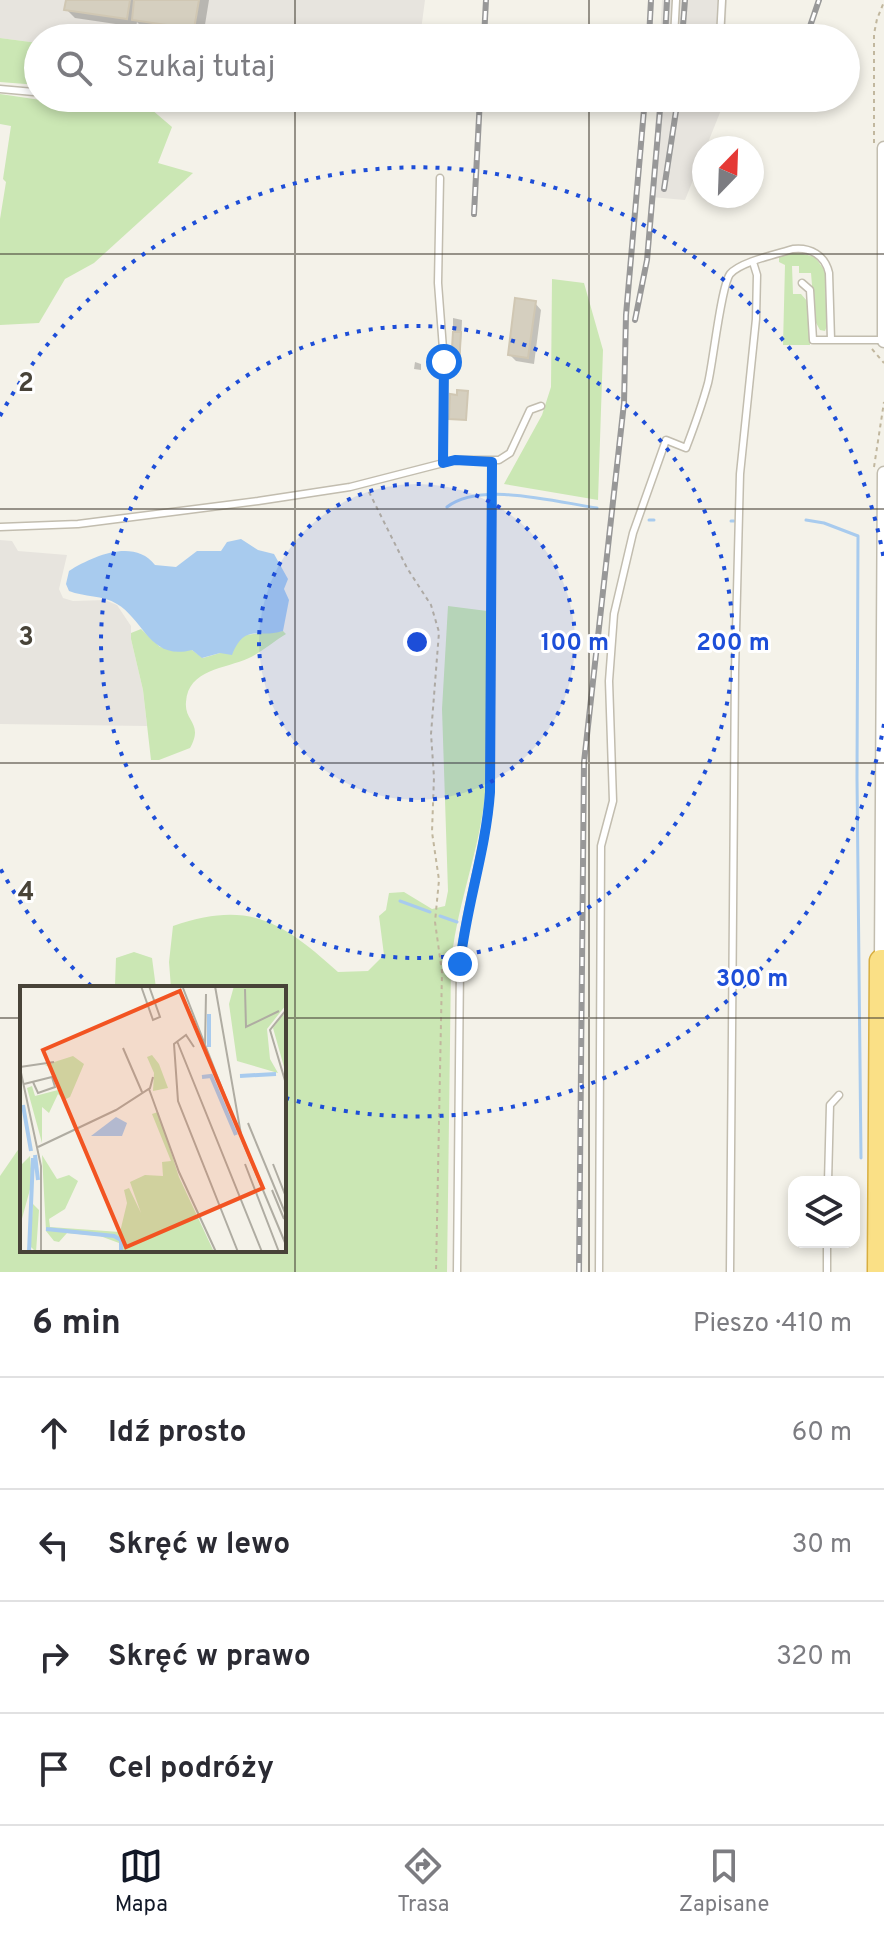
<!DOCTYPE html>
<html lang="pl">
<meta charset="utf-8">
<style>
body{margin:0;font-family:Overpass,sans-serif;background:#f2f2f3;color:#2b2b33}
.controls{position:absolute;right:24px;bottom:24px;display:grid;overflow:hidden;border-radius:16px;box-shadow:0 4px 12px #0003}
.controls button{width:72px;height:72px;display:grid;place-items:center;padding:0;border:0;border-bottom:2px solid #e1e1e2;background:#fff;color:#2b2b33;font:40px sans-serif}
.compass{position:absolute;left:692px;top:136px;width:72px;height:72px;border-radius:50%;background:#fff;box-shadow:0 4px 12px #0003;rotate:23deg}
.stop{position:absolute;width:24px;height:24px;margin:-18px;border:6px solid #1a73e8;border-radius:50%;background:#fff}
.stop.end{background:#1a73e8;border-color:#fff;box-shadow:0 2px 8px #0008}
.list{margin:0;padding:0;list-style:none}
h2{display:flex;justify-content:space-between;align-items:center;height:104px;margin:0;padding:0 32px;font-size:34px}
h2 small{font-size:26px;font-weight:400;color:#7c7c81}
.list li{display:grid;grid-template-columns:52px 1fr auto;gap:24px;align-items:center;box-sizing:border-box;height:112px;padding:0 32px;border-top:2px solid #e1e1e2}
.list b{display:block;font-size:30px;white-space:nowrap}
.list em{font-size:26px;font-style:normal;color:#7c7c81}
.icon{flex:none;width:44px;height:44px;fill:none;stroke:currentColor;stroke-width:2;stroke-linecap:round;stroke-linejoin:round}
.map{position:relative;flex:none;width:884px;height:1272px;overflow:hidden}
.search{position:absolute;background:#fff;box-shadow:0 4px 12px #0003;left:24px;right:24px;top:24px;height:88px;display:flex;align-items:center;gap:20px;box-sizing:border-box;padding:0 28px;border-radius:44px;color:#7c7c81;font-size:30px}
.sheet{height:552px;background:#fff}
nav{display:flex;justify-content:space-around;align-items:center;box-sizing:border-box;height:112px;border-top:2px solid #e1e1e2;background:#fff;font-size:22px;color:#7c7c81}
nav a{display:grid;justify-items:center;gap:4px}
nav .on{color:#111827}
.map>svg:first-child{display:block}
.industrial{fill:#e7e4de}
.green{fill:#cbe7b4}
.water{fill:#a8cbee}
.shadow{fill:#0003}
.lines{fill:none;stroke-linecap:round;stroke-linejoin:round}
.stream{stroke:#a8cbee;stroke-width:3}
.building{fill:#d5cfbf;stroke:#d0c7b3;stroke-width:2}
.service-casing{stroke:#c2bdaf;stroke-width:9}
.minor-casing{stroke:#c2bdaf;stroke-width:15}
.trunk-casing{stroke:#d8ae3f;stroke-width:25}
.path{stroke:#c1b79e;stroke-width:2;stroke-dasharray:4 4;stroke-linecap:butt}
.service{stroke:#fff;stroke-width:6}
.minor{stroke:#fff;stroke-width:12}
.trunk{stroke:#fae086;stroke-width:22}
.rail-casing{stroke:#989898;stroke-width:6}
.rail{stroke:#fff;stroke-width:3;stroke-dasharray:9;stroke-linecap:butt}
.route{stroke:#1a73e8;stroke-width:10}
.grid{fill:none;stroke:#484338;stroke-width:2;stroke-opacity:0.55}
.ring{fill:none;stroke:#1d4ed8;stroke-width:4;stroke-dasharray:4 8}
.inset-river{fill:none;stroke:#a8cbee;stroke-width:4}
.inset-road{fill:none;stroke:#afaca2;stroke-width:2}
.view{fill:#f25422;fill-opacity:0.15;stroke:#f25422;stroke-width:4}
.inset-edge{fill:none;stroke:#484338;stroke-width:4}
.grid-label{font-size:26px;text-anchor:middle;font-weight:bold;fill:#484338;stroke:#fff;stroke-width:6;stroke-linejoin:round;paint-order:stroke}
.centre{fill:#1d4ed8;stroke:#fff;stroke-width:4}
.ring-label{font-size:24px;text-anchor:middle;font-weight:bold;fill:#1d4ed8;stroke:#fff;stroke-width:6;stroke-linejoin:round;paint-order:stroke}
</style>
<div class="map">
<svg width="884" height="1272" viewBox="0 0 884 1272">
<rect width="100%" height="100%" fill="#f4f2e9"/>
<path class="industrial" d="M0 0H425L420 38H38V43L0 38Z
M662 0H727L725 38H660Z
M657 98H722L721 110 685 200 651 197Z
M0 540 12 541 18 551 67 555 59 589 63 598 73 601 105 600 117 605 131 626V639L143 690 147 726 0 724Z"/>
<path class="green" d="M0 38 38 43V85L0 82Z
M0 94 54 102 151 109 172 127 158 163 193 173 94 263 65 279 39 323 0 325V219L6 182 3 179 11 126 0 124Z
M796 252 815 257 825 271 827 326 825 331 820 330 815 321 811 273H799V266H792L793 294H801L807 301 810 345H783L785 265 779 262V256Z
M552 279 584 283 603 350 598 500 504 484 542 415 551 387Z
M448 606 487 611C487 674 492 740 484 803 477 859 455 911 451 967L447 1272H0V1176L22 1144V1250H284V988H171L169 962 173 926C249 900 281 921 338 972L368 971 384 955 379 916 386 910 389 893 404 892 432 909 445 906 448 891 442 709Z
M141 629 160 647 192 650 203 658 220 653 245 635 283 631 286 634C274 641 262 652 249 658 225 669 188 669 186 702 184 722 204 723 190 748L159 760H151L143 690 131 639V633Z
M134 952 152 958 156 988H111L115 985 116 958Z"/>
<path class="water" d="M241 539 258 550 274 554 288 579 284 589 289 600 283 631C258 639 245 622 232 655L220 653 202 658 192 650C150 661 144 620 117 604 103 595 84 597 69 591L66 584 69 571C93 556 134 538 155 565L176 567 197 551H221L227 542Z"/>
<path class="shadow" d="M68 0H209L203 37 143 28 137 22 136 27 75 18 66 9Z
M535 303 541 310 534 364 516 361 510 355Z
M453 318 462 320 460 366 453 364Z
M415 362 421 364V370L414 369Z"/>
<g class="lines">
<path class="stream" d="M447 507C481 481 556 502 597 508
M649 520H654
M806 520 824 523 858 536 857 778 861 1158
M731 521H734
M400 901 430 912
M440 916 457 922"/>
</g>
<path class="building" d="M66 0H130L127 19 64 10Z
M134 0H199L194 29 132 20Z
M515 298 536 301 528 358 508 355Z
M453 332H461L459 365 451 364Z
M457 390 468 391 466 420 449 419 450 394 457 395Z"/>
<g class="lines">
<g class="service-casing">
<path id="service" d="M674 38 676 0
M720 38 722 0
M0 89 34 92
M440 178 438 283 444 362 443 463
M802 283 810 290 813 340H884
M0 527 78 524 258 501 350 487 455 460H499L510 453 530 410 541 406
M828 1182 830 1105 839 1095
M457 1272 460 964C465 905 486 851 490 792L492 462
M599 1272 601 846 613 801 609 681 614 614 633 533 666 440 686 448C694 427 702 405 708 383 713 363 721 286 730 274 740 262 777 254 793 249 810 247 825 255 829 273L831 340
M730 1272 735 671 740 474 756 319 757 275 753 262
M827 1272V1242"/>
</g>
<g class="minor-casing">
<path id="minor" d="M884 148V341
M881 961 884 473"/>
</g>
<g class="trunk-casing">
<path id="trunk" d="M879 1272 881 961H884"/>
</g>
<path class="path" d="M874 143V34L877 19 884 2
M872 349 884 363
M874 467 884 402
M369 492 407 568 431 605 439 632 431 734 434 777 432 832 439 880 435 922 442 972 436 1272"/>
<use href="#service" class="service"/>
<use href="#minor" class="minor"/>
<use href="#trunk" class="trunk"/>
<g class="rail-casing">
<path id="rail" d="M484 38 486 0
M649 38 651 0
M665 38 667 0
M682 38 685 0
M806 38 819 0
M664 189 678 98
M474 214 480 98
M635 320 647 260 661 98
M579 1272 584 762 624 403 626 315 645 98"/>
</g>
<use href="#rail" class="rail"/>
</g>
<g class="lines">
<path class="route" d="M444 362 443 463 455 460 492 462 490 792C486 851 466 906 460 964"/>
</g>
<path class="grid" d="M295 0V38M589 0V38M295 98V1272M589 98V1272M0 254H884M0 509H884M0 763H884M0 1018H22M284 1018H884"/>
<circle cx="417" cy="642" r="158" fill="#1d4ed8" fill-opacity=".12"/>
<g class="ring">
<circle cx="417" cy="642" r="158"/>
<circle cx="417" cy="642" r="316"/>
<path d="M884 724A474 474 0 0 1 286 1098M91 986A474 474 0 0 1 0 868M0 416A474 474 0 0 1 884 560"/>
</g>
<g transform="translate(20 986)">
<rect width="266" height="266" fill="#f4f2e9"/>
<path d="M214 0H266V19L247 43 250 73 258 87 217 75 209 18ZM263 28 266 33V88L253 42ZM132 69 139 78 148 102 133 105 134 87 127 71ZM53 70 64 78 50 111 44 114 38 108 29 127 22 121V157L7 102 12 100 15 110 38 104 33 83 25 79ZM138 126 159 191 194 266H99V257L80 250 47 247 39 256 34 255 26 245 22 169 37 193 49 189 58 195 45 223 29 233 30 241 100 246 107 217 104 204 109 202 121 227 110 196 125 189 143 190 142 176 151 175 132 128ZM10 170 12 196 0 240 1 179ZM13 218 19 224 16 266 10 260Z" fill="#cbe7b4"/>
<path d="M96 131 107 137 102 150H71Z" fill="#a8cbee"/>
<path class="inset-river" d="M189 61V28M220 90 256 88M182 91 191 90 216 149M3 119 11 165M15 169 18 194M26 243 94 250 101 254V266M9 266 13 172"/>
<path class="inset-road" d="M121 0 133 34 140 31 129 0M195 0 222 154 266 259M163 2 215 136M225 3 226 41 259 25M266 24 250 44 266 98M157 55 242 266M185 60 186 8M174 61 166 49 154 58 158 115 218 266M103 62 122 106M0 81 34 76M0 82 21 180V266M4 98 32 91 35 101 18 107 13 96M129 103 159 186 196 266M228 137 266 229M18 161 96 124 130 102 133 91M225 178 259 266M253 178 266 211M252 204 264 233"/>
<path class="view" d="M160 5 243 202 106 261 23 64Z"/>
<rect width="266" height="266" class="inset-edge"/>
</g>
<g class="grid-label">
<text x="26" y="391">2</text>
<text x="26" y="645">3</text>
<text x="26" y="900">4</text>
</g>
<circle cx="417" cy="642" r="12" class="centre"/>
<g class="ring-label">
<text x="575" y="650">100 m</text>
<text x="733" y="650">200 m</text>
<text x="752" y="986">300 m</text>
</g>
</svg>
<div class="controls">
<button><svg class="icon" aria-label="layers" viewBox="0 0 24 24"><path d="M12 4l9 5-9 5-9-5zM3 14l9 5 9-5"/></svg></button>
</div>
<svg class="compass" viewBox="-18 -18 36 36"><path d="M0-13l5 13h-10z" fill="#e53935"/><path d="M0 13l5-13h-10z" fill="#7c7c81"/></svg>
<div class="stop" style="left:444px;top:362px"></div>
<div class="stop end" style="left:460px;top:964px"></div>
<div class="search"><svg class="icon" aria-label="search" viewBox="0 0 24 24"><circle cx="10" cy="10" r="6"/><path d="M15 15l6 6"/></svg>Szukaj tutaj</div>
</div>
<section class="sheet">
<h2>6 min<small>Pieszo · 410 m</small></h2>
<ul class="list">
<li><svg class="icon" aria-label="ahead" viewBox="0 0 24 24"><path d="M12 20V5M6 11l6-6 6 6"/></svg><div><b>Idź prosto</b></div><em>60 m</em></li>
<li><svg class="icon" aria-label="left" viewBox="0 0 24 24"><path d="M17 20v-9H6M10 6l-5 5 5 5"/></svg><div><b>Skręć w lewo</b></div><em>30 m</em></li>
<li><svg class="icon" aria-label="right" viewBox="0 0 24 24"><path d="M7 20v-9h11M14 6l5 5-5 5"/></svg><div><b>Skręć w prawo</b></div><em>320 m</em></li>
<li><svg class="icon" aria-label="arrive" viewBox="0 0 24 24"><path d="M6 21V4h12l-3 4 3 4H6"/></svg><div><b>Cel podróży</b></div></li>
</ul>
</section>
<nav>
<a class="on"><svg class="icon" aria-label="map" viewBox="0 0 24 24"><path d="M3 6l6-2 6 2 6-2v14l-6 2-6-2-6 2zM9 4v14M15 6v14"/></svg>Mapa</a>
<a><svg class="icon" aria-label="directions" viewBox="0 0 24 24"><path d="M12 3l9 9-9 9-9-9zM9 14v-3h6M13 9l2 2-2 2"/></svg>Trasa</a>
<a><svg class="icon" aria-label="saved" viewBox="0 0 24 24"><path d="M7 4h10v16l-5-4-5 4z"/></svg>Zapisane</a>
</nav>
